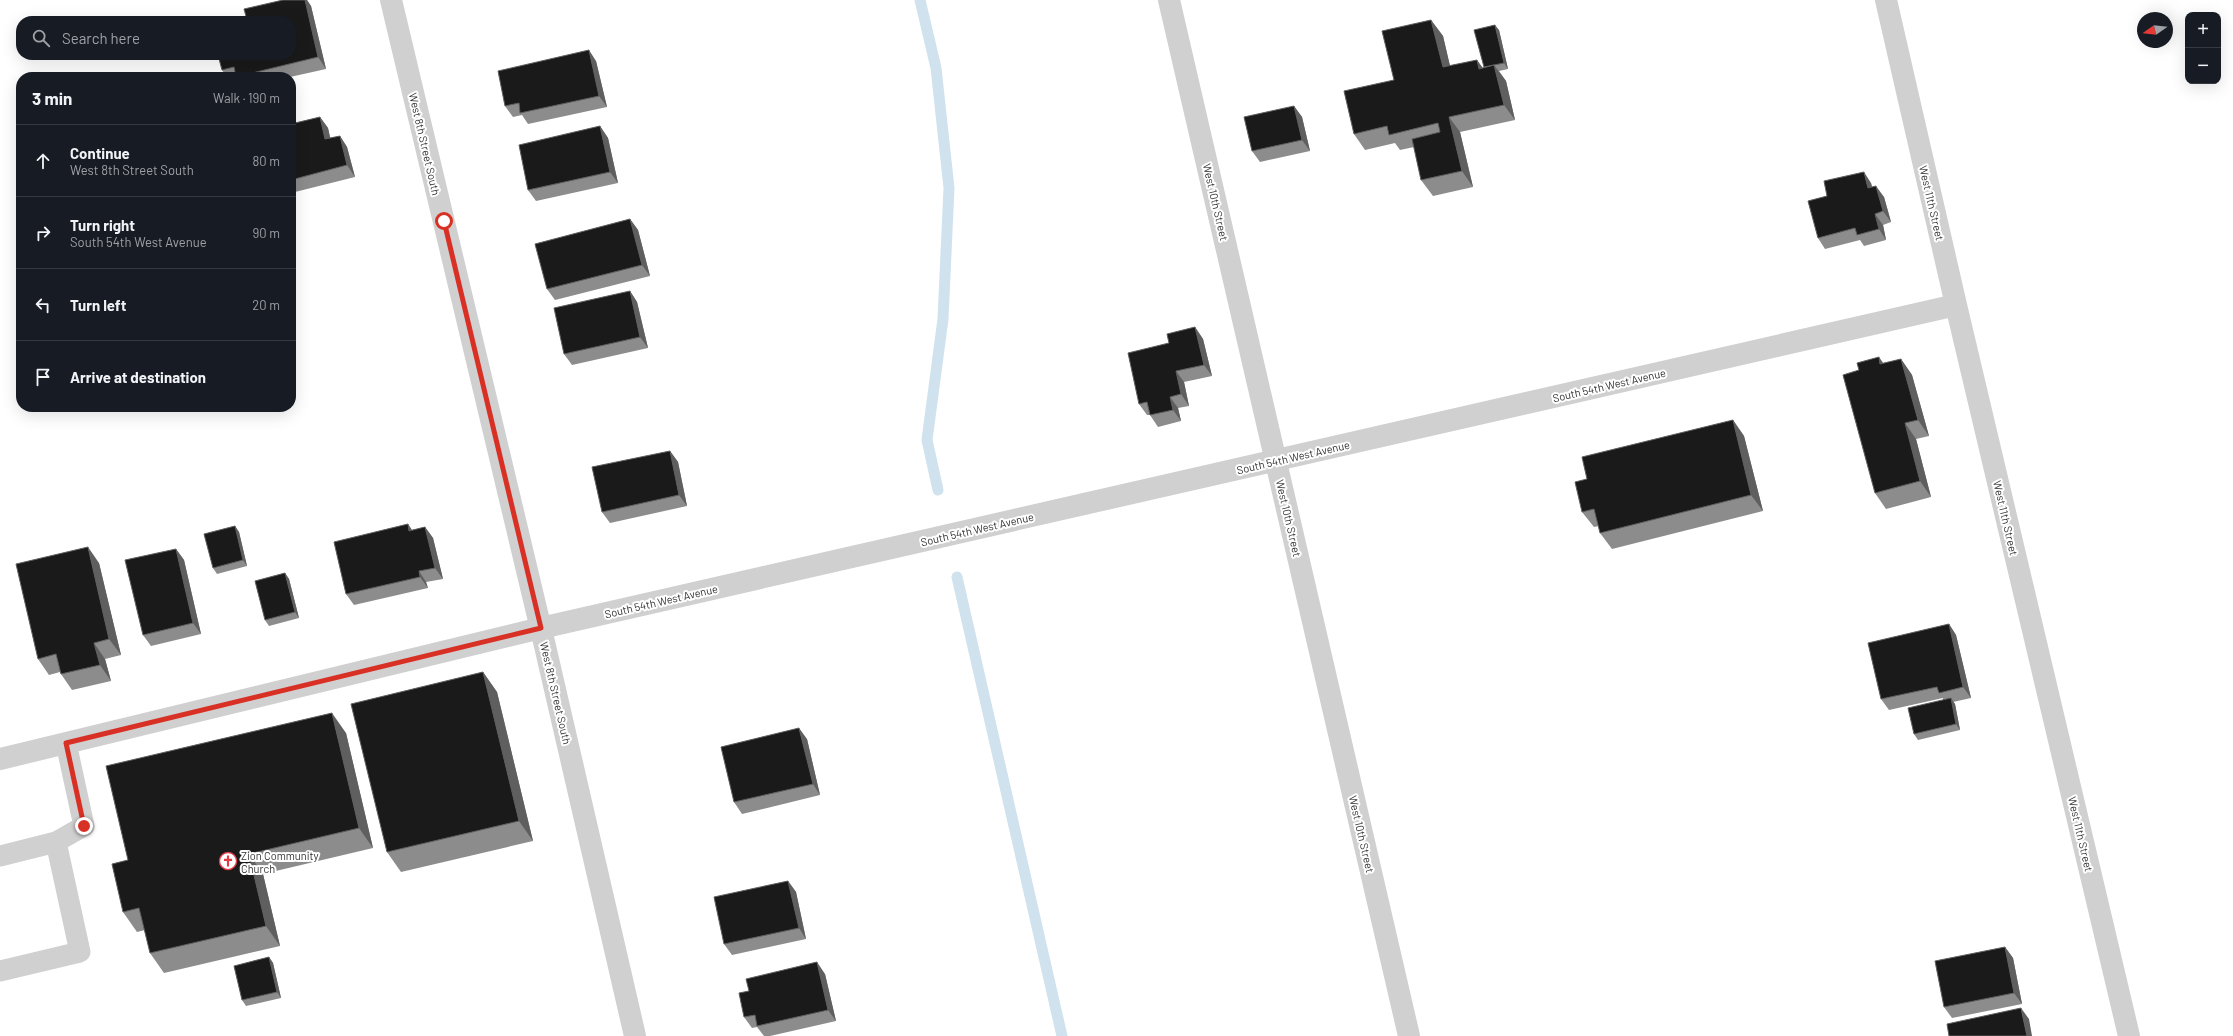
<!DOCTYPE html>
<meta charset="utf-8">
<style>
body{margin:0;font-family:Barlow,sans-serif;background:#20242c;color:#f1f3f6}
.controls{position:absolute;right:12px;top:12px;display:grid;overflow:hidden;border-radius:8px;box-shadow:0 4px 16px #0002}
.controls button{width:36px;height:36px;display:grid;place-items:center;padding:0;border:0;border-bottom:1px solid #363941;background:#171b24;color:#f1f3f6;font:20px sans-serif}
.compass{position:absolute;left:2137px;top:12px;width:36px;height:36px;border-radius:50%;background:#171b24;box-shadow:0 4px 16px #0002;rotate:256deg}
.stop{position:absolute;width:12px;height:12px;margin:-9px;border:3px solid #d93025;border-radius:50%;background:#fff}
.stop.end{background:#d93025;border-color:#fff;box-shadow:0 1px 4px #0008}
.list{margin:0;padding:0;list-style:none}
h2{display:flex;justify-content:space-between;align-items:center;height:52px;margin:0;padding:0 16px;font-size:17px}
h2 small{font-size:13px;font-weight:400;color:#9ea1a6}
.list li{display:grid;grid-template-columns:26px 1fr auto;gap:12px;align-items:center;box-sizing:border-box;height:72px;padding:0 16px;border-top:1px solid #363941}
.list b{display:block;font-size:15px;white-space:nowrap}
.list p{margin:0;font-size:13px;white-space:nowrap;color:#9ea1a6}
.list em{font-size:13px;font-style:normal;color:#9ea1a6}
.icon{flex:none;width:22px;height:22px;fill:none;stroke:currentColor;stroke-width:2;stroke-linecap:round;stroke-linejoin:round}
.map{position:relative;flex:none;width:2233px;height:1036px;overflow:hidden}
.search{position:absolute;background:#171b24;box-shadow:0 4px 16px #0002;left:16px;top:16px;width:280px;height:44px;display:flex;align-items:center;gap:10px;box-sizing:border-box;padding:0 14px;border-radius:16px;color:#9ea1a6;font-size:15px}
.panel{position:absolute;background:#171b24;box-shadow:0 4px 16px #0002;left:16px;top:72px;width:280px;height:340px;border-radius:16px}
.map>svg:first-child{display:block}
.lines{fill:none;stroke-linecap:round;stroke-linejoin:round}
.stream{stroke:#cfe2ee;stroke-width:11}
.service{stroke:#d0d0d0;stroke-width:21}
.minor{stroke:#d0d0d0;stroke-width:22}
.wall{fill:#8c8c8c}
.shaded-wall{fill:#5f5f5f}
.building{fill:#1a1a1a;stroke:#5f5f5f}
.route{stroke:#d93025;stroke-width:5}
.labels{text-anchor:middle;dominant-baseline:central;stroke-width:4;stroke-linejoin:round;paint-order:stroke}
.street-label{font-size:11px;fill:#333;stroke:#fff}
.poi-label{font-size:11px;fill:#333;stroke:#fff;text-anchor:start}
</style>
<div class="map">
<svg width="2233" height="1036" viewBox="0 0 2233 1036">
<rect width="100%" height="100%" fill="#fff"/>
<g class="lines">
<path class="stream" d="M920 0 936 68 949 188 943 319 927 440 938 490
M957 577 1062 1036"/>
<path class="service" d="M56 842 84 826 66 743
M0 856 56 842 80 952 0 971"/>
<path class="minor" d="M391 0 545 646 635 1036
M1169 0 1409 1036
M1886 0 1956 305 2129 1036
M0 759 541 628 1956 305"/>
</g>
<path class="wall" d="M283 0H307L311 6 326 69 290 77H227L222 70 247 20Z
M1431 20 1443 36 1450 66 1477 60 1482 68 1484 67 1499 30 1508 69 1499 71 1506 81 1515 120 1460 132 1473 187 1433 196 1421 180 1414 147 1400 150 1395 143 1365 150 1354 134 1394 80Z
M596 61 607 107 528 124 522 115 513 117 505 106Z
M1294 106 1302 117 1310 151 1260 162 1252 151Z
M320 117 328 128 330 138 340 136 347 147 355 177 291 193V124Z
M600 126 608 138 618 183 536 201 528 190Z
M1871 183 1872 187 1884 197 1891 222 1883 225 1886 240 1864 246 1860 240 1825 249 1818 238 1827 196Z
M630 219 638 230 650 276 555 300 547 289Z
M630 291 637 302 648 348 572 365 564 354Z
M1195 327 1203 339 1212 376 1184 382 1189 406 1178 408 1181 421 1158 427 1150 415H1147L1139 404 1169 343Z
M1901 359 1912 375 1929 436 1916 439 1931 497 1886 509 1875 493 1883 364Z
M1733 420 1744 436 1763 511 1612 549 1600 533 1599 526 1594 527 1582 512 1587 479Z
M670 451 678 462 687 506 610 523 602 512Z
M408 524 412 530 425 527 433 538 443 579 426 582 428 588 354 605 346 594Z
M235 526 239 532 247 566 217 574 213 568Z
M176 549 184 560 201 634 151 646 143 635Z
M99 563 121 655 105 659 111 681 72 690 61 674 60 672 49 675 38 659Z
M285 573 289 579 299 618 269 626 265 620Z
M1949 624 1956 635 1971 698 1953 702 1955 704 1960 730 1918 740 1914 734 1943 700V698L1889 710 1881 699Z
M483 672 497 692 533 841 401 872 387 852Z
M346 733 373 848 263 874 280 946 164 973 150 953 145 930 137 932 123 912 128 860Z
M807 739 820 795 742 814 734 802Z
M788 881 796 892 806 939 732 955 724 944Z
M2005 947 2013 958 2022 1004 1952 1018 1944 1007Z
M269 957 273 963 281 998 246 1006 242 1000Z
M825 974 836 1021 770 1036H764L757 1027 752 1028 744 1017Z"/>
<path class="shaded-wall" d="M305 0H307L311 6 326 69 318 57Z
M1431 20 1443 36 1454 83 1443 67Z
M1495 25 1499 30 1508 69 1504 63Z
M589 50 596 61 607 107 599 96Z
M1477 60 1488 75 1479 69Z
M1494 65 1506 81 1515 120 1504 105Z
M1294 106 1302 117 1310 151 1302 140Z
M320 117 328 128 333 150 325 139Z
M1449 117 1460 132 1473 187 1462 171Z
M600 126 608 138 618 183 610 172Z
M340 136 347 147 355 177 347 165Z
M1864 172 1871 183 1875 199 1868 188Z
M1876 186 1884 197 1891 222 1883 211Z
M1875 214 1883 225 1886 240 1879 229Z
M630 219 638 230 650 276 642 265Z
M630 291 637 302 648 348 640 337Z
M1195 327 1203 339 1212 376 1204 365Z
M1879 357 1890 373 1880 364Z
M1901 359 1912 375 1929 436 1918 420Z
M1176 371 1184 382 1189 406 1181 394Z
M1170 397 1178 408 1181 421 1173 410Z
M1733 420 1744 436 1763 511 1751 495Z
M1905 423 1916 439 1931 497 1920 481Z
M670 451 678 462 687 506 679 495Z
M408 524 415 535 409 531Z
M235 526 239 532 247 566 243 560Z
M425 527 433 538 443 579 435 568Z
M88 547 99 563 121 655 109 639Z
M176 549 184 560 201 634 193 623Z
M419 571 426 582 428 588 420 577Z
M285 573 289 579 299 618 295 612Z
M1949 624 1956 635 1971 698 1963 687Z
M94 643 105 659 111 681 100 665Z
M483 672 497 692 533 841 519 821Z
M1951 698 1955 704 1960 730 1956 724Z
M332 713 346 733 373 848 359 828Z
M799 728 807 739 820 795 813 784Z
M249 854 263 874 280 946 266 926Z
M788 881 796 892 806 939 799 928Z
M2005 947 2013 958 2022 1004 2014 993Z
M269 957 273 963 281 998 277 992Z
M817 962 825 974 836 1021 828 1010Z
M2021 1008 2029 1019 2032 1036H2027Z"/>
<path class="building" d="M283 0H305L318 57 236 77 234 67 222 70 218 55H291V21H243L247 20 244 9Z
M1431 20 1443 67 1477 60 1479 69 1494 65 1504 105 1449 117 1462 171 1421 180 1412 139 1440 132 1438 123 1389 135 1387 126 1354 134 1344 91 1394 80 1382 31Z
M1495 25 1504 63 1484 67 1474 30Z
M589 50 599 96 520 113 519 103 505 106 498 71Z
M1294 106 1302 140 1252 151 1244 117Z
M320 117 325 139 340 136 347 165 291 180V124Z
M600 126 610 172 528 190 519 145Z
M1864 172 1868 188 1876 186 1883 211 1875 214 1879 229 1857 235 1855 228 1818 238 1808 201 1827 196 1824 181Z
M630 219 642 265 547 289 535 244Z
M630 291 640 337 564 354 554 308Z
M1195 327 1204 365 1176 371 1181 394 1170 397 1173 410 1150 415 1147 402 1139 404 1128 353 1169 343 1167 334Z
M1879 357 1880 364 1901 359 1918 420 1905 423 1920 481 1875 493 1843 375 1859 370 1857 363Z
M1733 420 1751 495 1600 533 1594 509 1582 512 1575 482 1587 479 1582 457Z
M670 451 679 495 602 512 592 467Z
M408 524 409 531 425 527 435 568 419 571 420 577 346 594 334 542Z
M235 526 243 560 213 568 204 534Z
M88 547 109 639 94 643 100 665 61 674 56 654 38 659 16 564Z
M176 549 193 623 143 635 125 560Z
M285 573 295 612 265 620 255 581Z
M1949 624 1963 687 1939 693 1937 687 1881 699 1868 643Z
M483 672 519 821 387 852 351 704Z
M1951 698 1956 724 1914 734 1908 708Z
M332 713 359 828 249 854 266 926 150 953 139 908 123 912 112 864 128 860 106 766Z
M799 728 813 784 734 802 721 747Z
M788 881 799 928 724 944 714 897Z
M2005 947 2014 993 1944 1007 1935 961Z
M269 957 277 992 242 1000 234 966Z
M817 962 828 1010 757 1026 755 1015 744 1017 739 993 749 991 746 979Z
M2021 1008 2027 1036H1949L1947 1024Z"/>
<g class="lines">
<path class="route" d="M84 826 66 743 541 628 444 221"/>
</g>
<defs>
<g id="church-ring" transform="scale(0.9)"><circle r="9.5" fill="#fff" stroke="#e63946" stroke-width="1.5"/><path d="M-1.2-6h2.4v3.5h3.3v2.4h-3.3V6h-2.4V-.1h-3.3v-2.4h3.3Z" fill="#e63946"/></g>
</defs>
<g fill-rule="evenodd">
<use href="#church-ring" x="228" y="861"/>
</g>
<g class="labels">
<g class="street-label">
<text transform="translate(425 144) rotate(77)">West 8th Street South</text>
<text transform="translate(1216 202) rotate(77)">West 10th Street</text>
<text transform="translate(1932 203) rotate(77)">West 11th Street</text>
<text transform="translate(1609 385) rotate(-13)">South 54th West Avenue</text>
<text transform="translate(1293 457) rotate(-13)">South 54th West Avenue</text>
<text transform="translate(1289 518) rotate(77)">West 10th Street</text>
<text transform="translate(2006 518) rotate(77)">West 11th Street</text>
<text transform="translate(977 529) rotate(-13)">South 54th West Avenue</text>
<text transform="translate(661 601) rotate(-13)">South 54th West Avenue</text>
<text transform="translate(556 693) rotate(77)">West 8th Street South</text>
<text transform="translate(1362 834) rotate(77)">West 10th Street</text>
<text transform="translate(2081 834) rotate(77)">West 11th Street</text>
</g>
<g class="poi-label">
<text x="241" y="855">Zion Community<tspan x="241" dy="13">Church</tspan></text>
</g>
</g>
</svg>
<div class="controls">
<button>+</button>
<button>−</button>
</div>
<svg class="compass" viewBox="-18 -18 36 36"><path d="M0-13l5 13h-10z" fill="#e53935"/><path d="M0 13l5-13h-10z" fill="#9ea1a6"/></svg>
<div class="stop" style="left:444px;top:221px"></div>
<div class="stop end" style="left:84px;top:826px"></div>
<div class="search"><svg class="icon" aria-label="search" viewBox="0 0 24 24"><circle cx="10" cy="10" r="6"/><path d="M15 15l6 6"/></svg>Search here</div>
<section class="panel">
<h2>3 min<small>Walk · 190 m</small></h2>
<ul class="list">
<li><svg class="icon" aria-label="ahead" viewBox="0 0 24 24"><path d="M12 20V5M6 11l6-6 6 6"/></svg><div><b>Continue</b><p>West 8th Street South</p></div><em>80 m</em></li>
<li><svg class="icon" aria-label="right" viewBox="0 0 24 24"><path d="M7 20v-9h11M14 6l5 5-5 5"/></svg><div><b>Turn right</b><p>South 54th West Avenue</p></div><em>90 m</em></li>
<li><svg class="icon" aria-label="left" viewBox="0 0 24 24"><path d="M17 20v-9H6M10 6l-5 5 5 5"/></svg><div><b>Turn left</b></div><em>20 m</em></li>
<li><svg class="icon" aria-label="arrive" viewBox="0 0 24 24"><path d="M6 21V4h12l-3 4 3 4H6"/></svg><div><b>Arrive at destination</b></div></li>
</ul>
</section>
</div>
